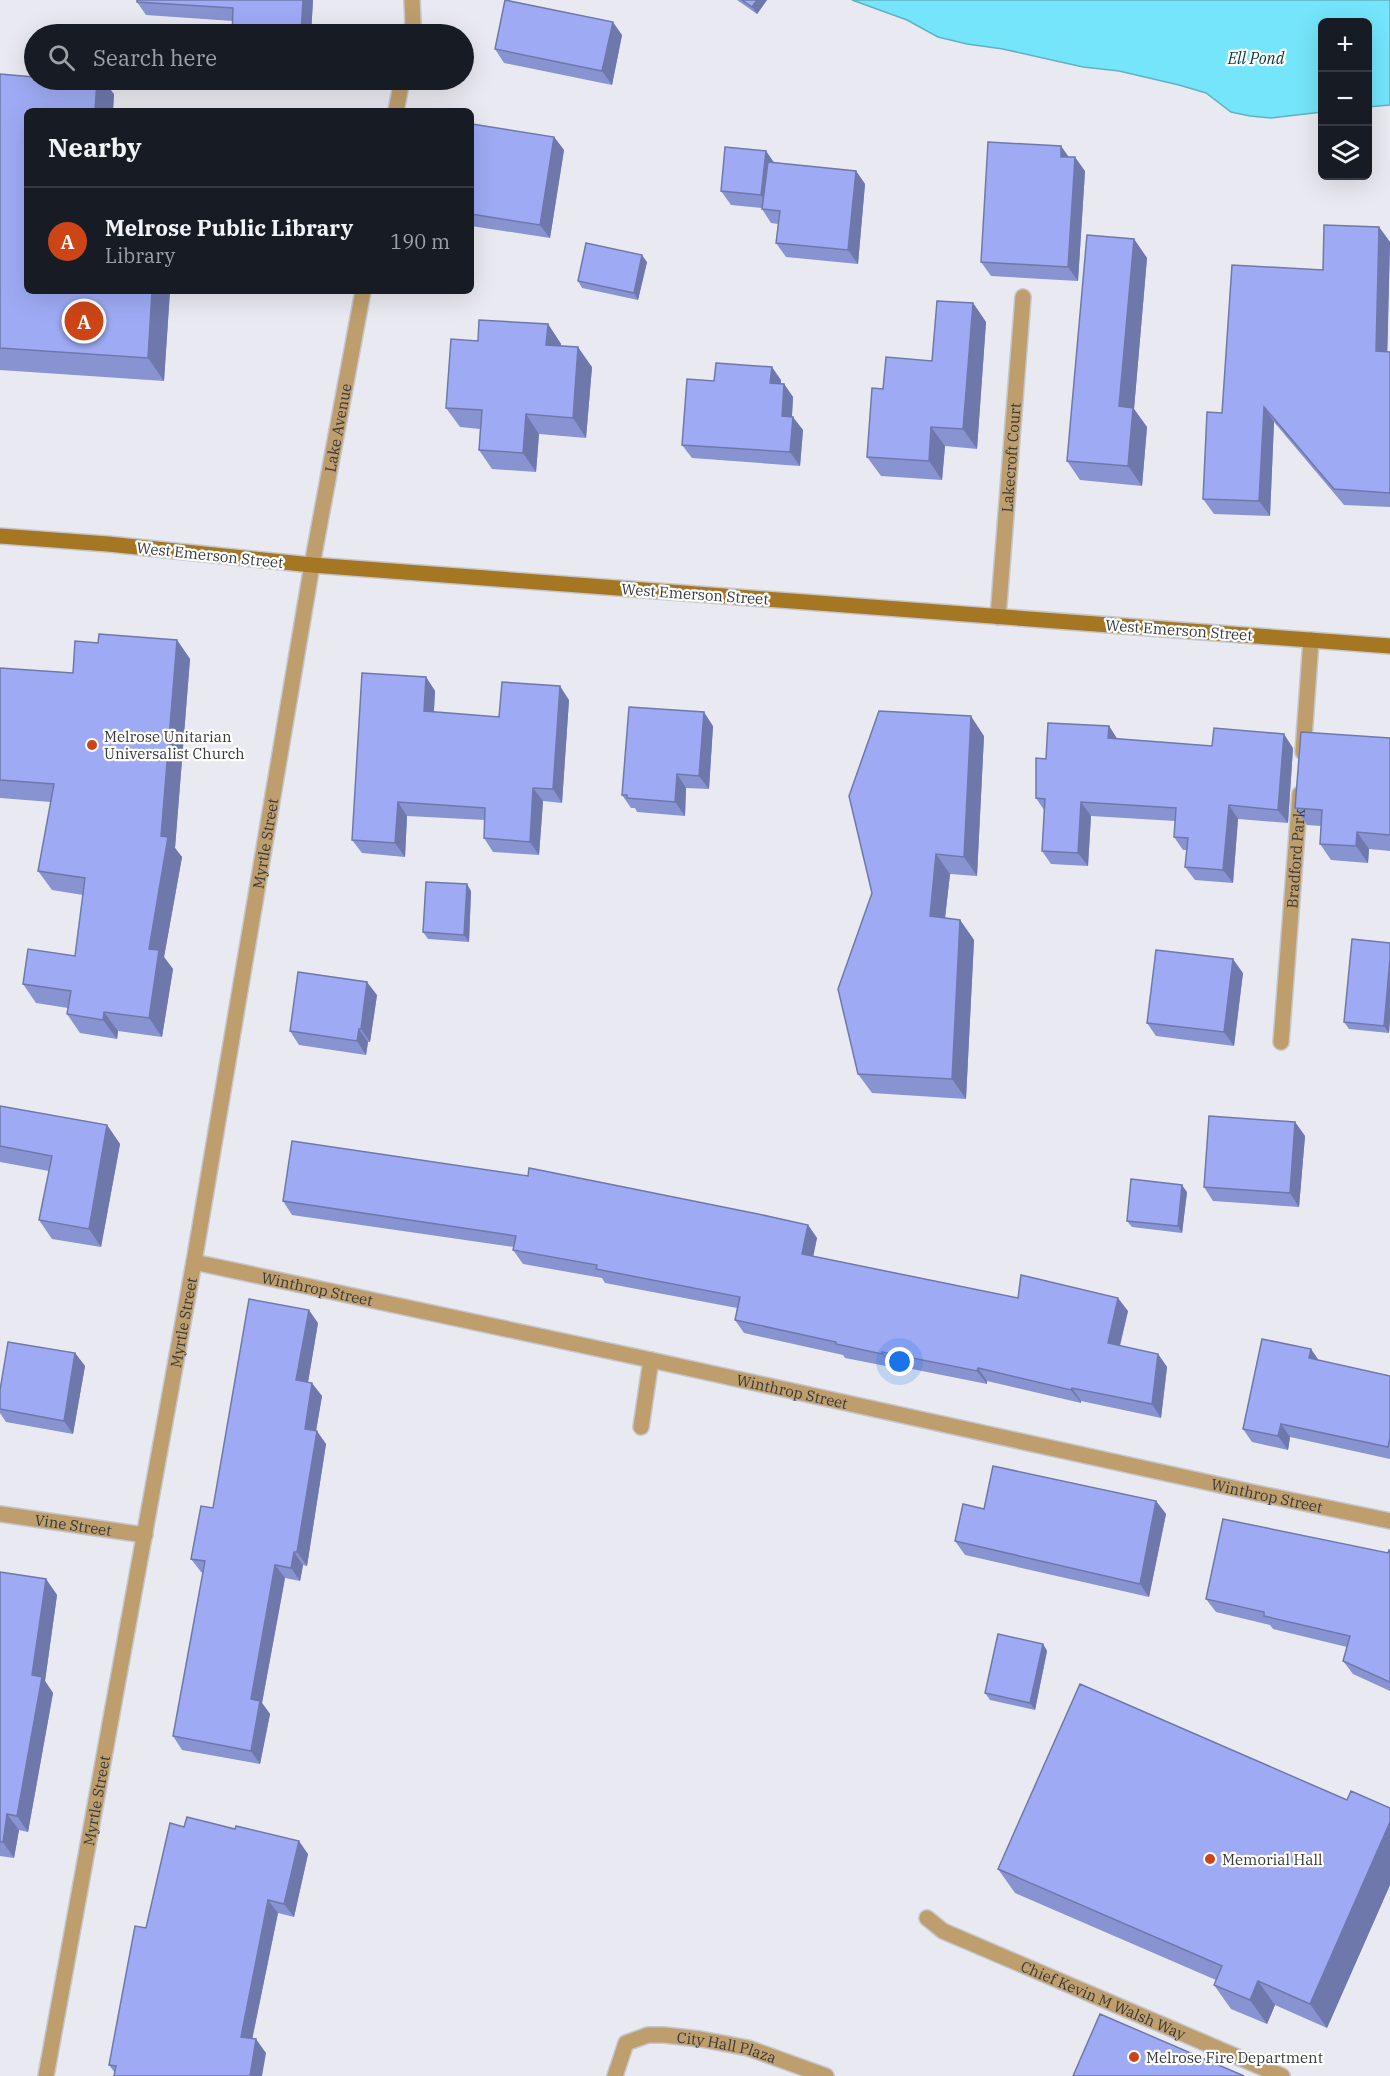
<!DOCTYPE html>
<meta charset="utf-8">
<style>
body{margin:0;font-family:"IBM Plex Serif",serif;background:#242831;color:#f1f3f6}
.controls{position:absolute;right:18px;top:18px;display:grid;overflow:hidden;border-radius:9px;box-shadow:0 6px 24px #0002}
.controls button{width:54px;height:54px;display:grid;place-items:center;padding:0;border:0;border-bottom:2px solid #363941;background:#171b24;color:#f1f3f6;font:30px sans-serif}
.you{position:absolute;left:900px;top:1362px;width:21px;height:21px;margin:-15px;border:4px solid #fff;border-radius:50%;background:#1a73e8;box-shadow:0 0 0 9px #1a73e833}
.badge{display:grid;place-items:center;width:39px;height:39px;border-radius:50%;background:#cd4517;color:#fff;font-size:20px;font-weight:700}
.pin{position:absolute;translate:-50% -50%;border:3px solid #fff;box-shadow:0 2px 6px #0006}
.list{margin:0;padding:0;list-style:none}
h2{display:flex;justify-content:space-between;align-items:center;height:78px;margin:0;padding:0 24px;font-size:26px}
h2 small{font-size:20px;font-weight:400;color:#9ea1a6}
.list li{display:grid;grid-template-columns:39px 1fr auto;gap:18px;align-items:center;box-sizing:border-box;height:108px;padding:0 24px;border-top:2px solid #363941}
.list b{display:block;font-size:22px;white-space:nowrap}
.list p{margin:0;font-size:20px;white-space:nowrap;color:#9ea1a6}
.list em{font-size:20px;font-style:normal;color:#9ea1a6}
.icon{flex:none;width:33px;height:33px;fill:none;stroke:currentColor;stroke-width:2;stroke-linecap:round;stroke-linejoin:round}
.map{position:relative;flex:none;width:1390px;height:2076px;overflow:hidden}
.search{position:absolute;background:#171b24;box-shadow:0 6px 24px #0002;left:24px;top:24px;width:450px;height:66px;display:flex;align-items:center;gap:15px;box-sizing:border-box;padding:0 21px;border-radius:33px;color:#9ea1a6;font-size:22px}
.panel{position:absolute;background:#171b24;box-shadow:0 6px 24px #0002;left:24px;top:108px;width:450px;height:186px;border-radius:9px}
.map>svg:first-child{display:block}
.water{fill:#74e5fa;stroke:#62b1c1;stroke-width:1.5}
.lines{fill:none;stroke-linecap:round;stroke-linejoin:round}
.lane-casing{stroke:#c6c7cd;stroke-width:18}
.street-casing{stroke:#c6c7cd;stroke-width:18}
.secondary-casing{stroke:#c6c7cd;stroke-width:18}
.lane{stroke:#be9e6d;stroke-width:15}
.street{stroke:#be9e6d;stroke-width:15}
.secondary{stroke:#a67722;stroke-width:15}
.wall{fill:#8893d2}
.shaded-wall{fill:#6f78ab}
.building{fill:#9eabf4;stroke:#6f78ab;stroke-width:1.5}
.poi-dot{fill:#cd4517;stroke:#fff;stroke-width:2}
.labels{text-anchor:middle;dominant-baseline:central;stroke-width:4.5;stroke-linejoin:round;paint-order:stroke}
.street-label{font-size:15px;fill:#38393b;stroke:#fff}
.poi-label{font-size:15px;fill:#38393b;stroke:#fff;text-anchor:start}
.water-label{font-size:16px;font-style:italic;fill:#023b43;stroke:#fff}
</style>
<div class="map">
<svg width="1390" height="2076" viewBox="0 0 1390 2076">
<rect width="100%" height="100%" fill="#e9eaf1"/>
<path class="water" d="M852 0H1390V105L1368 107V22H1322V112L1271 118 1250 116 1231 112 1206 93 1179 85 1119 71 1083 67 1003 49 967 44 938 37 907 20Z"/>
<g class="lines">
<g class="lane-casing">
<path id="lane" d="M641 1427 651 1360"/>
</g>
<g class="street-casing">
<g id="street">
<path d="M411 34 413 22 412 0"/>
<path d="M396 111 402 80"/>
<path id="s1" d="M998 617 1023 297"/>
<path d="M1303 752 1311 640"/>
<path id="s2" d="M1281 1042 1300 794"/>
<path id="s3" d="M194 1262 651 1360 1256 1493 1390 1521"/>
<path id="s4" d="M0 1514 145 1535"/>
<path id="s5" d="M927 1918 943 1931 1282 2076"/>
<path id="s6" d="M46 2076 194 1262 312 565 363 291"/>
<path id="s7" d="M615 2076 626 2043 648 2035H664L700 2039 748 2048 826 2076"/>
</g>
</g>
<g class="secondary-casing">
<path id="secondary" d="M0 536 108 544 312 565 1390 646"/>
</g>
<use href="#lane" class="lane"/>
<use href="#street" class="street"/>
<use href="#secondary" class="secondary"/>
</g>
<path class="wall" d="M313 0 311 34H232L233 21 146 15 137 2Z
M737 0H767L757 14Z
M622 35 612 85 504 63 495 49Z
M0 74 114 94 113 111H27V291H170L164 381 0 370Z
M471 133 554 137 564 150 550 238 471 226Z
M766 151 774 163 856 171 865 184 858 264 786 257 776 243 778 224 771 223 762 209V208L731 205 721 191Z
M1085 171 1078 281 991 276 981 262Z
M1379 227 1390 242 1387 352H1390V507L1344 505 1274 422 1270 516 1214 514 1203 499 1222 413 1323 270Z
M1134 239 1147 258 1134 409 1147 427 1142 486 1080 480 1067 461Z
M647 262 638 300 582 288 578 281Z
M973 303 986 322 977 449 945 446 942 480 881 476 867 457 883 389 932 361Z
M548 324 561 344V346L592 367 586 438 539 434 536 472 492 469 479 450 480 429 460 427 446 408 478 341Z
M781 380V384H784L793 397 792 417 803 430 800 466 692 458 682 445 714 381Z
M177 640 190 659 175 848 182 857 164 957 173 969 162 1037 118 1031 117 1039 80 1033 67 1014 68 1008 36 1003 23 984 75 956 83 895 52 890 38 871 51 802 0 798V668L73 673 98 643Z
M426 677 435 691 434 712 499 717 569 700 562 803 543 801 539 855 493 852 484 838 485 820 407 816 405 857 362 853 352 840Z
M713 726 709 789 686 788 685 816 637 812 635 808H631L622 795Z
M1109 726 1117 739 1212 746 1293 748 1288 823 1238 819 1233 883 1195 880 1185 867 1187 850H1183L1174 837 1175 821 1091 816 1088 866 1051 864 1042 851 1044 810 1036 798Z
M984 736 977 876 950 874 945 918 960 920 974 940 966 1099 872 1093 858 1074 872 893Z
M1390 738V851L1369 849 1368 863 1331 860 1320 844 1321 826 1307 825 1295 808Z
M471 891 469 942 428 939 423 932Z
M1390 943V1019L1389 1033 1349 1029 1344 1022Z
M1243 973 1234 1046 1156 1036 1147 1023Z
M377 995 370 1042H368L366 1055 299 1045 290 1031Z
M0 1106 107 1125 120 1144 101 1247 52 1239 39 1220 49 1171 0 1162Z
M1295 1122 1305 1136 1299 1207 1213 1201 1204 1187Z
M1187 1192 1182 1233 1132 1227 1127 1221Z
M283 1201 808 1225 817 1238 813 1256 1018 1298 1128 1311 1120 1346 1158 1354 1167 1367 1161 1418 1081 1401V1403L987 1381V1384L892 1365 891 1367 845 1358 843 1355 744 1333 735 1320 737 1308 605 1283 602 1278 523 1264 513 1250 514 1247 292 1215Z
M318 1323 308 1382 322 1396 316 1431 326 1444 307 1566 303 1565 300 1581 285 1578 262 1703 270 1714 260 1764 182 1750 173 1736 203 1573 201 1572 191 1559 213 1508Z
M75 1353 85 1366 73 1434 6 1422 0 1413V1390Z
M1390 1376V1459L1290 1437 1288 1450 1252 1442 1243 1429Z
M1156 1501 1166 1514 1149 1597 965 1555 955 1541Z
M1390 1550V1691L1353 1674 1343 1661 1347 1647 1273 1629 1270 1625 1216 1612 1206 1599 1388 1553Z
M0 1572 46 1579 57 1595 45 1681 53 1693 28 1832 19 1830 14 1858 0 1856Z
M1043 1644 1047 1651 1035 1710 990 1700 985 1693Z
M1347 1800 1390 1808V1885L1327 2028 1275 2005 1267 2024 1231 2009 1214 1985 1216 1980 1015 1893 998 1869Z
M184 1827 308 1854 294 1917 278 1913 252 2039 266 2053 115 2073 109 2065 146 1928Z"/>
<path class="shaded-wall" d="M303 0H313L311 34H301Z
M757 0H767L757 14 752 7Z
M613 22 622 35 612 85 602 71Z
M97 80H103L114 94 113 111H95Z
M554 137 564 150 550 238 540 225Z
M1061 146 1071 160 1061 157Z
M766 151 775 164 771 208 761 195Z
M1075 157 1085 171 1078 281 1068 267Z
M856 171 865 184 858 264 848 250Z
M1379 227 1390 242 1387 367 1376 351Z
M1134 239 1147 258 1134 409 1147 427 1142 486 1128 466 1119 406Z
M642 255 647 262 638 300 634 293Z
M152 291H170L164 381 148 358Z
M973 303 986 322 977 449 963 429Z
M548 324 561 344 560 364 546 345Z
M578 347 592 367 586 438 573 418Z
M772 367 781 380 780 396 770 383Z
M784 384 793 397 791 430 782 416Z
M1264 407 1274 422 1270 516 1259 501Z
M526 414 539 434 536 472 523 453Z
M793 417 803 430 800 466 790 452Z
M931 427 945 446 942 480 929 461Z
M177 640 190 659 175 848 182 857 164 957 173 969 162 1037 149 1018V949L161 836Z
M426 677 435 691 433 725 424 711Z
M560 686 569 700 562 803 553 789Z
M704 712 713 726 709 789 699 776Z
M971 716 984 736 977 876 964 857Z
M1109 726 1118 740 1108 738Z
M1284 734 1293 748 1288 823 1278 810Z
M677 774 686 788 685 816 675 802Z
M533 788 543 801 539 855 530 842Z
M398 802 407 816 405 857 395 843Z
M1081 802 1091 816 1088 866 1078 853Z
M1229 805 1238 819 1233 883 1223 870Z
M1357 832 1369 849 1368 863 1356 846Z
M936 854 950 874 943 936 930 916Z
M467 884 471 891 469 942 464 935Z
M960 920 974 940 966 1099 952 1079Z
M1233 959 1243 973 1234 1046 1224 1032Z
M1390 959V1019L1389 1033 1384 1026Z
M367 982 377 995 370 1042 361 1029Z
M104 1012 118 1031 117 1039 103 1020Z
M359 1029 368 1042 366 1055 357 1041Z
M1295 1122 1305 1136 1299 1207 1290 1193Z
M107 1125 120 1144 101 1247 89 1229Z
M1182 1185 1187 1192 1182 1233 1178 1226Z
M808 1225 817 1238 811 1267 802 1254Z
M1118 1298 1128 1311 1117 1357 1108 1343Z
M309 1310 318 1323 306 1394 296 1380Z
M1311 1349 1320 1362 1309 1358Z
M882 1352 892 1365 891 1367 882 1354Z
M75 1353 85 1366 73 1434 64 1421Z
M1158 1354 1167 1367 1161 1418 1152 1404Z
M978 1368 987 1381V1384L977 1371Z
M312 1383 322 1396 314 1442 305 1429Z
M1072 1388 1081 1401V1403L1071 1390Z
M1281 1424 1290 1437 1288 1450 1278 1436Z
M317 1431 326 1444 307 1566 297 1552Z
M1156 1501 1166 1514 1149 1597 1140 1584Z
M294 1552 303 1565 300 1581 291 1568Z
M275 1565 285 1578 262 1703 270 1714 260 1764 251 1751V1699Z
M46 1579 57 1595 45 1681 53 1693 28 1832 17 1816 32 1675Z
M1043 1644 1047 1651 1035 1710 1030 1703Z
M7 1814 19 1830 14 1858 3 1842Z
M1390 1822V1885L1327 2028 1310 2004Z
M299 1841 308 1854 294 1917 284 1904Z
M268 1900 278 1913 250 2050 241 2037Z
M1258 1981 1275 2005 1267 2024 1250 2000Z
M256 2039 266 2053 262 2076H250Z"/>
<path class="building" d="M137 0H303L301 34H232L233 8 137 2Z
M505 0 613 22 602 71 495 49Z
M742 0H757L752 7Z
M0 74 34 77V80H97L95 111H27V291H152L148 358 0 348Z
M472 124 554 137 540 225 471 214V133Z
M988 142 1061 146V157H1075L1068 267 981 262Z
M725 147 766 151 761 195 721 191Z
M768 162 856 171 848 250 776 243 780 211 762 209Z
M1324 225 1379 227 1376 351 1390 352V493L1334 489 1264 407 1259 501 1203 499 1207 412 1222 413 1232 265 1323 270Z
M1087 235 1134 239 1119 406 1133 408 1128 466 1067 461Z
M586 243 642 255 634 293 578 281Z
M937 301 973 303 963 429 931 427 929 461 867 457 872 388 883 389 886 357 932 361Z
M479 320 548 324 546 345 578 347 573 418 526 414 523 453 479 450 482 410 446 408 451 339 478 341Z
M716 363 772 367 770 383 784 384 782 416 793 417 790 452 682 445 687 379 714 381Z
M99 634 177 640 161 836 168 837 149 949 159 950 149 1018 104 1012 103 1020 67 1014 71 991 23 984 28 949 75 956 85 878 38 871 54 784 0 780V668L73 673 75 641 98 643Z
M362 673 426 677 424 711 499 717 502 682 560 686 553 789 533 788 530 842 484 838 485 808 398 802 395 843 352 840Z
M629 707 704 712 699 776 677 774 675 802 627 798V795H622Z
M879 711 971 716 964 857 936 854 930 916 960 920 952 1079 858 1074 838 989 872 893 849 796Z
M1048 723 1109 726 1108 738 1212 746 1214 728 1284 734 1278 810 1229 805 1223 870 1185 867 1188 838 1174 837 1176 808 1081 802 1078 853 1042 851 1045 799 1036 798V758L1046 759Z
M1301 732 1390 738V835L1357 832 1356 846 1320 844 1322 810 1295 808Z
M426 882 467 884 464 935 423 932Z
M1352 939 1390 943V959L1384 1026 1344 1022Z
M1156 950 1233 959 1224 1032 1147 1023Z
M298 972 367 982 361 1029H359L357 1041 290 1031Z
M0 1106 107 1125 89 1229 39 1220 52 1156 0 1146Z
M1209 1116 1295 1122 1290 1193 1204 1187Z
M292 1141 528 1176 529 1168 758 1214 808 1225 802 1254 1018 1298 1021 1275 1118 1298 1108 1343 1158 1354 1152 1404 1072 1388 1071 1390 978 1368 977 1371 882 1352V1354L836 1344V1342L735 1320 740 1297 596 1269 597 1265 513 1250 516 1236 283 1201Z
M1131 1179 1182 1185 1178 1226 1127 1221Z
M249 1299 309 1310 296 1380 312 1383 305 1429 317 1431 297 1552H294L291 1568 275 1565 251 1699 260 1701 251 1751 173 1736 205 1561 191 1559 201 1506 213 1508Z
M1262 1339 1311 1349 1309 1358 1390 1376V1438L1388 1447 1281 1424 1278 1436 1243 1429Z
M8 1342 75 1353 64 1421 0 1409V1390Z
M993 1466 1156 1501 1140 1584 955 1541 963 1504 984 1509Z
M1223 1519 1388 1553 1389 1550H1390V1682L1343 1661 1350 1636 1264 1616V1612L1206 1599Z
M0 1572 46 1579 32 1675 42 1677 17 1816 7 1814 3 1842H0Z
M998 1634 1043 1644 1030 1703 985 1693Z
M1080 1684 1347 1800 1351 1791 1390 1808V1822L1310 2004 1258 1981 1250 2000 1214 1985 1222 1966 998 1869Z
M187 1817 235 1829 236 1826 299 1841 284 1904 268 1900 241 2037 256 2039 250 2076H114L116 2066 109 2065 135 1926 146 1928 170 1823 184 1827Z
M1100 2014 1244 2076H1073Z"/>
<g class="poi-dot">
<circle cx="92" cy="745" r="6"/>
<circle cx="1210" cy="1859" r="6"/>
<circle cx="1134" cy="2057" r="6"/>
</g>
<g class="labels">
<g class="street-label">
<text stroke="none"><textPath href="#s6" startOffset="1674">Lake Avenue</textPath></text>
<text stroke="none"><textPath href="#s1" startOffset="160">Lakecroft Court</textPath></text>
<text transform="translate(210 555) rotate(6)">West Emerson Street</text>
<text transform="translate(695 594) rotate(4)">West Emerson Street</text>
<text transform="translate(1179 630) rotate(4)">West Emerson Street</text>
<text stroke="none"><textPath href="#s6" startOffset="1252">Myrtle Street</textPath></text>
<text stroke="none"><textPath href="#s2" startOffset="184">Bradford Park</textPath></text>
<text stroke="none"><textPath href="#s3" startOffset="126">Winthrop Street</textPath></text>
<text stroke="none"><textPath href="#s6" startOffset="766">Myrtle Street</textPath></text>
<text stroke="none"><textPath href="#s3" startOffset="612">Winthrop Street</textPath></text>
<text stroke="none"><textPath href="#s3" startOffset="1098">Winthrop Street</textPath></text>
<text stroke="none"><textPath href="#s4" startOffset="74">Vine Street</textPath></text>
<text stroke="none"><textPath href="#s6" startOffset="280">Myrtle Street</textPath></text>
<text stroke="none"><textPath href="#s5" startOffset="195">Chief Kevin M Walsh Way</textPath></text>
<text stroke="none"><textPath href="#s7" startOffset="138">City Hall Plaza</textPath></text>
</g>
<g class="poi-label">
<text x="104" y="736">Melrose Unitarian<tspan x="104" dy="17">Universalist Church</tspan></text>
<text x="1222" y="1859">Memorial Hall</text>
<text x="1146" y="2057">Melrose Fire Department</text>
</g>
<g class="water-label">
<text x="1256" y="58">Ell Pond</text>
</g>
</g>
</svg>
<div class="controls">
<button>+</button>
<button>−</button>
<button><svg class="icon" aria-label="layers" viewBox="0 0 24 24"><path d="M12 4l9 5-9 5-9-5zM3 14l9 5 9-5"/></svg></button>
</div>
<div class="you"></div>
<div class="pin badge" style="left:84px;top:321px">A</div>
<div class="search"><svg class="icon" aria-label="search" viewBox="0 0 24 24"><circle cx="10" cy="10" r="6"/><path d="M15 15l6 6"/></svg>Search here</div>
<section class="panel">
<h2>Nearby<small></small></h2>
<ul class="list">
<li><span class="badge">A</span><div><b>Melrose Public Library</b><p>Library</p></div><em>190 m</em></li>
</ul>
</section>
</div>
